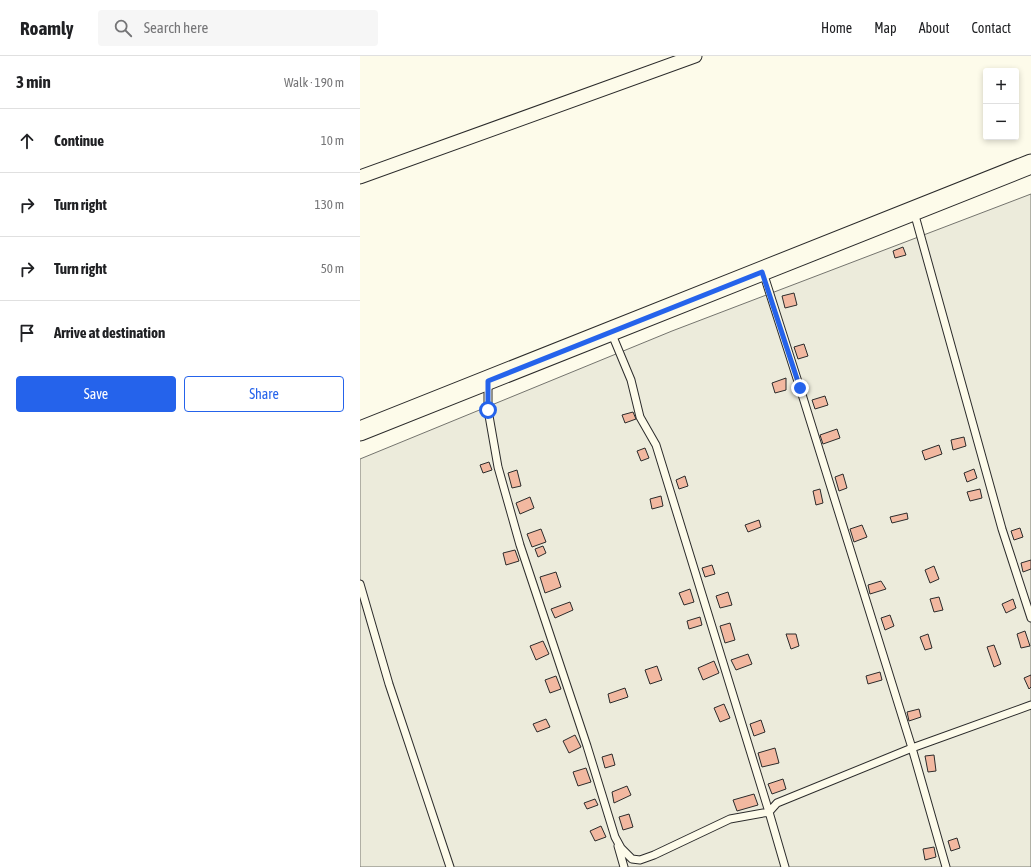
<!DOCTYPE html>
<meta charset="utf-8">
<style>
body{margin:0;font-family:"Asap Condensed",sans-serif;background:#f6f6f6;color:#202124}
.controls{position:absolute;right:12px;top:12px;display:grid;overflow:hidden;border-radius:4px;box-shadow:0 2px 6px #0003}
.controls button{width:36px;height:36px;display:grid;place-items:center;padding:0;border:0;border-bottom:1px solid #e0e0e0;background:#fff;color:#202124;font:20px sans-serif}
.stop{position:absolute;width:12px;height:12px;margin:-9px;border:3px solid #2563eb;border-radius:50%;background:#fff}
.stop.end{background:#2563eb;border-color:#fff;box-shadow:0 1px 4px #0008}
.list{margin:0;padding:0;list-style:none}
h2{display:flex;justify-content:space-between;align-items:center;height:52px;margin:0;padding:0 16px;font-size:17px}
h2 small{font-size:13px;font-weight:400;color:#757577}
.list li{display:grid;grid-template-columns:26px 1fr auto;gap:12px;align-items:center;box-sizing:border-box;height:64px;padding:0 16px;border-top:1px solid #e0e0e0}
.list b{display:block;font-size:15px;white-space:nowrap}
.list em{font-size:13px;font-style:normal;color:#757577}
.actions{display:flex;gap:8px;padding:12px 16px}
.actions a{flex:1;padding:9px 0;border:1px solid #2563eb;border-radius:4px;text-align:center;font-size:14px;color:#2563eb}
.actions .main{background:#2563eb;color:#fff}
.icon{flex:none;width:22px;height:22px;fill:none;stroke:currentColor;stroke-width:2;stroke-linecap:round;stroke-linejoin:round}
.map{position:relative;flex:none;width:671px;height:811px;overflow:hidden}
header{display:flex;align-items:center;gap:24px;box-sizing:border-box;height:56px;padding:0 20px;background:#fff;border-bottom:1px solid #e0e0e0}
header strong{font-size:19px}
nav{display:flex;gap:22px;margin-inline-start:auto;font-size:14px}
.search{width:280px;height:36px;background:#f6f6f6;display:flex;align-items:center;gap:10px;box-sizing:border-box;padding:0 14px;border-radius:4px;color:#757577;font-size:15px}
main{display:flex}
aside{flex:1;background:#fff}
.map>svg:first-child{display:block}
.green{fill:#ecebdb;stroke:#74746e}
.building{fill:#f2b8a0;stroke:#2b2b2b}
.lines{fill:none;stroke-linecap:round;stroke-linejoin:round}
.lane-casing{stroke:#2b2b2b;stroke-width:9}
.street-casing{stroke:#2b2b2b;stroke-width:15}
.secondary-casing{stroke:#2b2b2b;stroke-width:21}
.lane{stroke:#fdfbea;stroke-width:7}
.street{stroke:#fdfbea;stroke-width:13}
.secondary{stroke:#fdfbea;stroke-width:19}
.route{stroke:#2563eb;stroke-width:5}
</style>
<header>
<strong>Roamly</strong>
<div class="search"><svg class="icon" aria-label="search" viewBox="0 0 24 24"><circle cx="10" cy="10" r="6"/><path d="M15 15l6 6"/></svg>Search here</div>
<nav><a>Home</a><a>Map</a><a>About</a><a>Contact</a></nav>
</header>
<main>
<aside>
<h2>3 min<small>Walk · 190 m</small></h2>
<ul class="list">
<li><svg class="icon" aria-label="ahead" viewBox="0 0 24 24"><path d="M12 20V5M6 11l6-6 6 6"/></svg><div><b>Continue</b></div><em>10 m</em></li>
<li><svg class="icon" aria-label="right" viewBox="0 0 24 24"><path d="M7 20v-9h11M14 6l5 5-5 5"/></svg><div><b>Turn right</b></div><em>130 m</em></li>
<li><svg class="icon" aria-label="right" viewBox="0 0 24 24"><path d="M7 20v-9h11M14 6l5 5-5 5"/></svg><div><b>Turn right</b></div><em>50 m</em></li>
<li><svg class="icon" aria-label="arrive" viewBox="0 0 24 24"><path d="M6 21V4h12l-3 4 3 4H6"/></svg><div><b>Arrive at destination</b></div></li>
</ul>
<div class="actions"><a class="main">Save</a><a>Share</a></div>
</aside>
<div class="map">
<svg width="671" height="811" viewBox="0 0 671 811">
<rect width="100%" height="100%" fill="#fdfbea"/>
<path class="green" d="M671 138V811H0V403L312 275Z"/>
<path class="building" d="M543 191 546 199 535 202 533 195Z
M434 237 437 249 425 252 422 240Z
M444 288 448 300 438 303 434 291Z
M426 322V334L415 337 412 327Z
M465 340 468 349 455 353 452 344Z
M273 356 276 363 265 367 262 359Z
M477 373 480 382 463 388 460 379Z
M604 381 606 390 593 394 591 384Z
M579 389 582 398 565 404 562 395Z
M285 392 289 402 281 405 277 395Z
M129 406 132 414 123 417 120 409Z
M614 413 617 422 607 426 604 417Z
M157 414 161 430 152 432 148 417Z
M483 418 487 432 479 435 475 421Z
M325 420 328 430 319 433 316 424Z
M460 433 463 447 456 449 453 435Z
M620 433 622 442 610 445 607 436Z
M301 440 303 450 292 453 290 443Z
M170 441 174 452 160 458 156 447Z
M547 457 548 463 532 467 530 461Z
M399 464 401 471 388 476 385 469Z
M502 469 507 481 494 486 490 473Z
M660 472 663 481 654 484 651 475Z
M181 473 186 486 172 491 167 478Z
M183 490 186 497 178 501 175 493Z
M155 494 159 505 146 509 143 497Z
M671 504V513L663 516 661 507Z
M352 509 355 518 345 521 342 512Z
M574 510 579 523 570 527 565 514Z
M196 516 201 531 185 537 180 521Z
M521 525 526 533 510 538 508 529Z
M330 533 334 546 324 549 319 537Z
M368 536 372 549 360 552 356 540Z
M579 541 583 554 574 556 570 543Z
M653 543 656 552 646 557 642 548Z
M210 546 213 554 195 562 191 553Z
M530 559 534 570 525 574 521 562Z
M340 561 342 569 329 573 327 565Z
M370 567 375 584 365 587 360 570Z
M665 575 670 590 661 592 657 578Z
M426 578H436L439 590 431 593Z
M568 578 572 592 565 594 560 581Z
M183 585 189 598 176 604 170 590Z
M634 589 641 608 634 611 627 591Z
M388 598 392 608 376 614 371 604Z
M354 605 359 617 343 624 338 612Z
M297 610 302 624 290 628 285 614Z
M520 616 522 624 508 628 506 620Z
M671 619V631L669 633 664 622Z
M196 620 201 633 190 637 185 624Z
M265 632 268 641 250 647 248 638Z
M364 648 370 662 360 666 354 652Z
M559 653 561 661 549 665 547 656Z
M186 663 190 671 177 676 173 668Z
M401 664 405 676 394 680 390 668Z
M215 679 221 691 209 697 203 685Z
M415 692 419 707 402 711 398 697Z
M252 698 255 709 245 712 242 701Z
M574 699 576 715 568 716 565 700Z
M226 712 231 726 218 730 213 716Z
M423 723 426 733 412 738 408 728Z
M267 730 271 739 254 747 252 736Z
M394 738 398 749 377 755 373 744Z
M235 743 238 749 227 753 224 747Z
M269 758 273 771 263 774 259 761Z
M241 770 246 781 235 785 230 775Z
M597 782 600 792 591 795 588 785Z
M574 791 576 801 565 804 563 793Z"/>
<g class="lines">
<g class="lane-casing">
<path id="lane" d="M554 156 642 473 671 562
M403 216 440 332 552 692 671 649
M251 276 271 324 280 361 296 389 409 756 417 747 552 692 586 811
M128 325V354L138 411 160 489 227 690 255 781 261 792 272 803 280 804 294 799 370 763 409 756 425 811
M0 528 29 628 90 811
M258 790 264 811"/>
</g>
<g class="street-casing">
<path id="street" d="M0 121 335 0"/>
</g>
<g class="secondary-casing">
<path id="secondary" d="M0 375 671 108"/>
</g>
<use href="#lane" class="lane"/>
<use href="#street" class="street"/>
<use href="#secondary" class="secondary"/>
</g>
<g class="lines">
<path class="route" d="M128 354V325L402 216 440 332"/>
</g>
</svg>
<div class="controls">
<button>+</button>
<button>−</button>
</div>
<div class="stop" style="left:128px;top:354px"></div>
<div class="stop end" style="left:440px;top:332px"></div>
</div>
</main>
